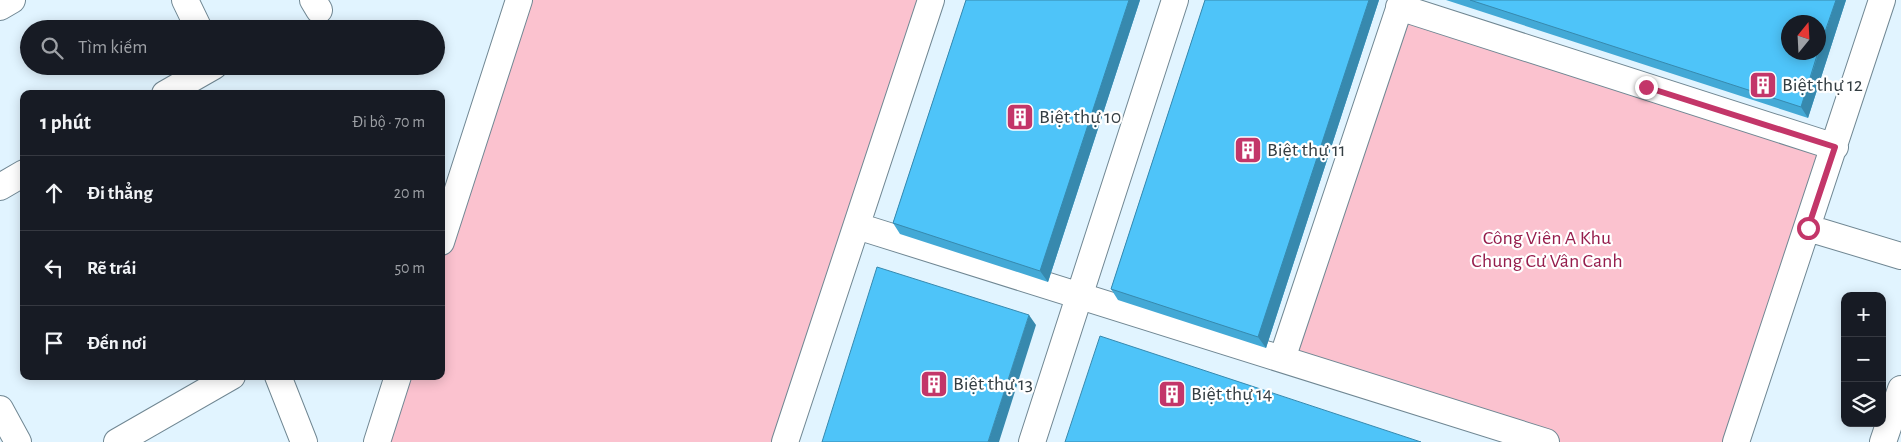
<!DOCTYPE html>
<html lang="vi">
<meta charset="utf-8">
<style>
body{margin:0;font-family:"Alegreya Sans",sans-serif;background:#20242c;color:#f1f3f6}
.controls{position:absolute;right:15px;bottom:15px;display:grid;overflow:hidden;border-radius:10px;box-shadow:0 2px 12px #0003}
.controls button{width:45px;height:45px;display:grid;place-items:center;padding:0;border:0;border-bottom:1px solid #363941;background:#171b24;color:#f1f3f6;font:25px sans-serif}
.compass{position:absolute;left:1781px;top:15px;width:45px;height:45px;border-radius:50%;background:#171b24;box-shadow:0 2px 12px #0003;rotate:18deg}
.stop{position:absolute;width:15px;height:15px;margin:-11px;border:4px solid #c33669;border-radius:50%;background:#fff}
.stop.end{background:#c33669;border-color:#fff;box-shadow:0 1px 5px #0008}
.list{margin:0;padding:0;list-style:none}
h2{display:flex;justify-content:space-between;align-items:center;height:65px;margin:0;padding:0 20px;font-size:21px}
h2 small{font-size:16px;font-weight:400;color:#9ea1a6}
.list li{display:grid;grid-template-columns:32px 1fr auto;gap:15px;align-items:center;box-sizing:border-box;height:75px;padding:0 20px;border-top:1px solid #363941}
.list b{display:block;font-size:19px;white-space:nowrap}
.list em{font-size:16px;font-style:normal;color:#9ea1a6}
.icon{flex:none;width:28px;height:28px;fill:none;stroke:currentColor;stroke-width:2;stroke-linecap:round;stroke-linejoin:round}
.map{position:relative;flex:none;width:1901px;height:442px;overflow:hidden}
.search{position:absolute;background:#171b24;box-shadow:0 2px 12px #0003;left:20px;top:20px;width:425px;height:55px;display:flex;align-items:center;gap:12px;box-sizing:border-box;padding:0 18px;border-radius:28px;color:#9ea1a6;font-size:19px}
.panel{position:absolute;background:#171b24;box-shadow:0 2px 12px #0003;left:20px;top:90px;width:425px;height:290px;border-radius:10px}
.map>svg:first-child{display:block}
.green{fill:#fbc2cf}
.lines{fill:none;stroke-linecap:round;stroke-linejoin:round}
.street-casing{stroke:#708793;stroke-width:28}
.street{stroke:#fff;stroke-width:26}
.wall{fill:#43a9d6}
.shaded-wall{fill:#3789ae}
.building{fill:#4ec4f9;stroke:#3789ae}
.route{stroke:#c33669;stroke-width:6}
.labels{text-anchor:middle;dominant-baseline:central;stroke-width:4.5;stroke-linejoin:round;paint-order:stroke}
.poi-label{font-size:20px;fill:#343e43;stroke:#fff;text-anchor:start}
.park-label{font-size:20px;fill:#951d4c;stroke:#fff}
</style>
<div class="map">
<svg width="1901" height="442" viewBox="0 0 1901 442">
<rect width="100%" height="100%" fill="#e1f4ff"/>
<path class="green" d="M519 0H931L785 442H377L398 376H441V242Z
M1399 7 1835 147 1736 442H1536L1282 359Z"/>
<g class="lines">
<g class="street-casing">
<path id="street" d="M185 0 199 29
M313 0 319 10
M0 7 12 0
M1399 7 1835 147
M165 94 214 66
M0 187 24 173
M857 226 1546 442
M1808 228 1901 256
M441 242 519 0
M1282 359 1402 0
M278 376 304 442
M0 409 18 442
M117 442 232 376
M377 442 398 376
M785 442 931 0
M1032 442 1175 0
M1736 442 1882 0
M1883 442 1901 389"/>
</g>
<use href="#street" class="street"/>
</g>
<path class="wall" d="M966 0H1140L1048 282 900 234 893 223Z
M1205 0H1379L1266 348 1118 300 1111 289Z
M1446 0H1846L1808 118Z"/>
<path class="shaded-wall" d="M1129 0H1140L1048 282 1040 271Z
M1369 0H1379L1266 348 1258 337Z
M1836 0H1846L1808 118 1801 107Z
M1029 315 1036 325 999 442H988Z"/>
<path class="building" d="M966 0H1129L1040 271 893 223Z
M1205 0H1369L1258 337 1111 289Z
M1470 0H1836L1818 52V22H1788V52H1818L1801 107Z
M877 267 1029 315 988 442H822Z
M1100 336 1421 442H1065Z"/>
<g class="lines">
<path class="route" d="M1646 87 1835 147 1808 228"/>
</g>
<defs>
<g id="building-square" transform="scale(1.4375)"><rect x="-9" y="-9" width="18" height="18" rx="4" fill="#c33669" stroke="#fff"/><path d="M-4-6H4V6H1V3H-1V6H-4ZM-2.5-4.3h1.7v1.8h-1.7ZM.8-4.3h1.7v1.8H.8ZM-2.5-1h1.7V.8h-1.7ZM.8-1h1.7V.8H.8Z" fill="#fff"/></g>
</defs>
<g fill-rule="evenodd">
<use href="#building-square" x="1763" y="85"/>
<use href="#building-square" x="1020" y="117"/>
<use href="#building-square" x="1248" y="150"/>
<use href="#building-square" x="934" y="384"/>
<use href="#building-square" x="1172" y="394"/>
</g>
<g class="labels">
<g class="poi-label">
<text x="1782" y="85">Biệt thự 12</text>
<text x="1039" y="117">Biệt thự 10</text>
<text x="1267" y="150">Biệt thự 11</text>
<text x="953" y="384">Biệt thự 13</text>
<text x="1191" y="394">Biệt thự 14</text>
</g>
<g class="park-label">
<text x="1547" y="238">Công Viên A Khu<tspan x="1547" dy="23">Chung Cư Vân Canh</tspan></text>
</g>
</g>
</svg>
<div class="controls">
<button>+</button>
<button>−</button>
<button><svg class="icon" aria-label="layers" viewBox="0 0 24 24"><path d="M12 4l9 5-9 5-9-5zM3 14l9 5 9-5"/></svg></button>
</div>
<svg class="compass" viewBox="-18 -18 36 36"><path d="M0-13l5 13h-10z" fill="#e53935"/><path d="M0 13l5-13h-10z" fill="#9ea1a6"/></svg>
<div class="stop" style="left:1808px;top:228px"></div>
<div class="stop end" style="left:1646px;top:87px"></div>
<div class="search"><svg class="icon" aria-label="search" viewBox="0 0 24 24"><circle cx="10" cy="10" r="6"/><path d="M15 15l6 6"/></svg>Tìm kiếm</div>
<section class="panel">
<h2>1 phút<small>Đi bộ · 70 m</small></h2>
<ul class="list">
<li><svg class="icon" aria-label="ahead" viewBox="0 0 24 24"><path d="M12 20V5M6 11l6-6 6 6"/></svg><div><b>Đi thẳng</b></div><em>20 m</em></li>
<li><svg class="icon" aria-label="left" viewBox="0 0 24 24"><path d="M17 20v-9H6M10 6l-5 5 5 5"/></svg><div><b>Rẽ trái</b></div><em>50 m</em></li>
<li><svg class="icon" aria-label="arrive" viewBox="0 0 24 24"><path d="M6 21V4h12l-3 4 3 4H6"/></svg><div><b>Đến nơi</b></div></li>
</ul>
</section>
</div>
